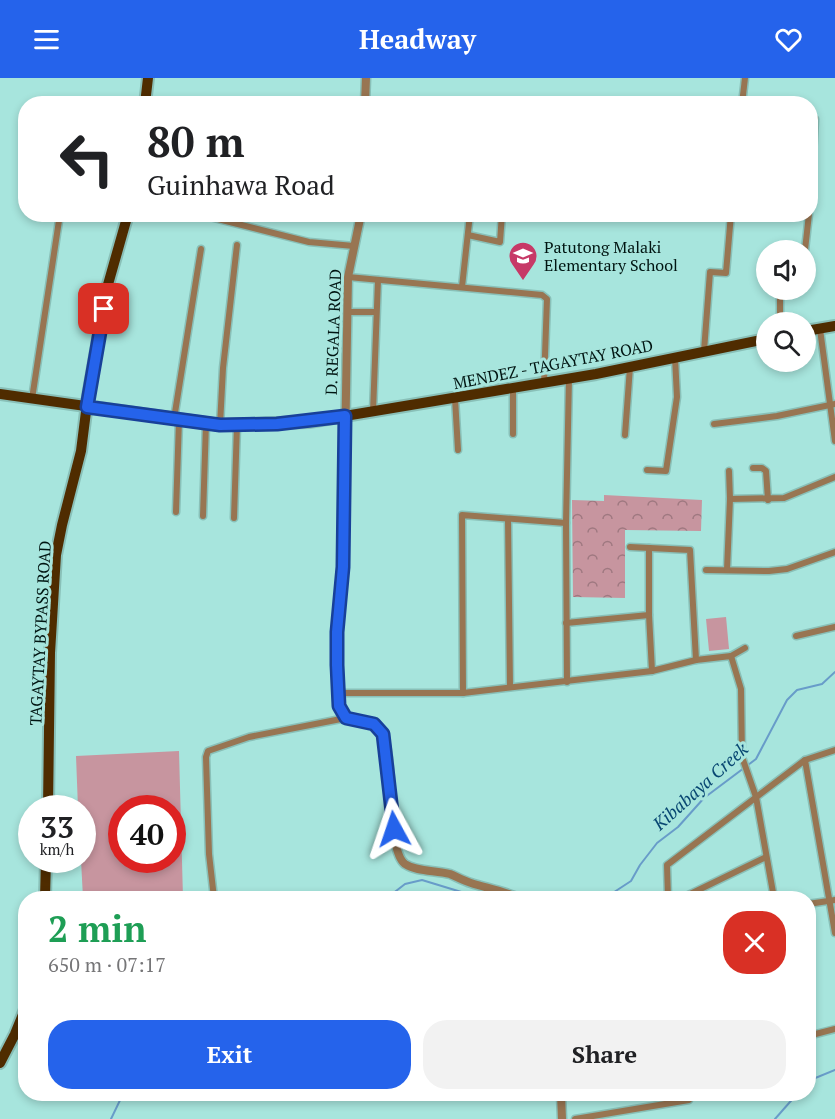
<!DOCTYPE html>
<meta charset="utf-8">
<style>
body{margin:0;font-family:"PT Serif",serif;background:#f2f2f2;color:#202124;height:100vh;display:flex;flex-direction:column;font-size:22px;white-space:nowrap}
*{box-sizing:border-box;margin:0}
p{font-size:20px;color:#757577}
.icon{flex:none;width:33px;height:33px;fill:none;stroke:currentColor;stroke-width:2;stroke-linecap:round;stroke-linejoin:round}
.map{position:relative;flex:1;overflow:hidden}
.side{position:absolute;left:18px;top:813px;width:798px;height:210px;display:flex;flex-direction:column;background:#fff;border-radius:24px;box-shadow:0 3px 9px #0003}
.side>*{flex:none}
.hud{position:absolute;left:18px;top:18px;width:800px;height:126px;border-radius:24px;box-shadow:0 3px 9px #0003;background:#fff;color:#202124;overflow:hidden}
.buttons{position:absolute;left:756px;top:162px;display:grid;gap:12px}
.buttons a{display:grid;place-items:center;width:60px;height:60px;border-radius:50%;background:#fff;box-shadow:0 3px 9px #0003;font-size:30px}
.speed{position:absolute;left:18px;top:717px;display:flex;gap:12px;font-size:30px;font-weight:700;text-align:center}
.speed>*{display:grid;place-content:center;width:78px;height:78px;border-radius:50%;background:#fff;box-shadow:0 3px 9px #0003;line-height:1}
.speed small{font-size:15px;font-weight:400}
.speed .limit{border:9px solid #d22;background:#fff;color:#111}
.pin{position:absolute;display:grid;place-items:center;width:51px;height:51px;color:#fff;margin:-26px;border-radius:12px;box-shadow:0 3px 9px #0006}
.me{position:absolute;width:66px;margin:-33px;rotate:355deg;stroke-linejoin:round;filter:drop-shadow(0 0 4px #0008)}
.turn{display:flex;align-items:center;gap:21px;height:126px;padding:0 30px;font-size:27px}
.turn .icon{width:78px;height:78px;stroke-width:2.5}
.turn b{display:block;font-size:42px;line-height:51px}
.round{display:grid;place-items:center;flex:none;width:63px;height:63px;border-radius:24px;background:#f2f2f2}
.summary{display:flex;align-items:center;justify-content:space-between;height:102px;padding:0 30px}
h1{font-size:36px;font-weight:700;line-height:45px;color:#1e9e55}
.cta{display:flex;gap:12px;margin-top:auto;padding:12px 30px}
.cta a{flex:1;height:69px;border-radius:24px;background:#2563eb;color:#fff;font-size:24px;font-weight:700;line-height:69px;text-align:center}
.cta a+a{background:#f2f2f2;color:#202124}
header{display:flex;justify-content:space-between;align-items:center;height:78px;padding:0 30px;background:#2563eb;color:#fff;font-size:27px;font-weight:700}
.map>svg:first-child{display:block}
.green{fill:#c7959f;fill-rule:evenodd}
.forest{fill:url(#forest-crowns)}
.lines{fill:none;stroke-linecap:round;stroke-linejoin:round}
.stream{stroke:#689cc9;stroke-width:2}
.minor-casing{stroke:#89c0b8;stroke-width:9}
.tertiary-casing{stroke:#89c0b8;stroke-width:11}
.primary-casing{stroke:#89c0b8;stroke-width:14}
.minor{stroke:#987552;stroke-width:6}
.tertiary{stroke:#987552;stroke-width:8}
.primary{stroke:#4f2c00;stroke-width:10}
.route-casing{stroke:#184099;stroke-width:15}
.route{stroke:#2563eb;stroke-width:10}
.labels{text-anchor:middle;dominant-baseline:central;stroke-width:6;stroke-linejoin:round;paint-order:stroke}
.poi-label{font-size:16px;fill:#001512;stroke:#a7e5dd;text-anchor:start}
.street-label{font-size:16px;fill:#001512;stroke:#a7e5dd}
.water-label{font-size:18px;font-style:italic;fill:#084772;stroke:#a7e5dd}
</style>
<header><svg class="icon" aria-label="menu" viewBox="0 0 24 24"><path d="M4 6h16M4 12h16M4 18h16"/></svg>Headway<svg class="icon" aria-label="heart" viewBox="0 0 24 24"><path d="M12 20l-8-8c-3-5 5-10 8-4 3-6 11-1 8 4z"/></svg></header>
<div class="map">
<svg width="835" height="1041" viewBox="0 0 835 1041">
<defs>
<pattern id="forest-crowns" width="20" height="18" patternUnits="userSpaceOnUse" patternTransform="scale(1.5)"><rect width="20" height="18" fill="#c7959f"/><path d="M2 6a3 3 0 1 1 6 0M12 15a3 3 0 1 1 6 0" fill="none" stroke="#9f7880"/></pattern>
</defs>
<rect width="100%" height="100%" fill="#a7e5dd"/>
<g class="green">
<path d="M726,539l3,32 -20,2 -3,-32z"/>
<path d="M179,673l4,147h-100l-2,-38 1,-52h-4l-2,-52zM122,730h50v52h-50z"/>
</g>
<path class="forest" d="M604,417l98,5 -1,31 -76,-1v68l-52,-1 -1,-97 32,1z"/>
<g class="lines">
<g class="stream">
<path d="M387,820l18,-14 17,-4 59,18"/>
<path d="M605,820l26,-17 9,-16 17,-22 21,-16 26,-29 52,-39 31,-59 10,-10 25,-6 13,-12"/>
<path d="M808,1003l27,-11"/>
<path d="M111,1041l12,-25"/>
<path d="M775,1041l22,-25"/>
</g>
<g class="minor-casing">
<g id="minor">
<path d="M742,26l3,-26"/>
<path d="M810,131l5,-90"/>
<path d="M198,136l111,28 45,4"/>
<path d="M468,157l32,7 2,-28"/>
<path d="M805,172l4,-36"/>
<path d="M348,199l194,18 5,4 -3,84"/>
<path d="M462,209l8,-73"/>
<path d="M347,234h29"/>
<path d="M780,244v-25l6,-7"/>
<path d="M820,251l15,112"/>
<path d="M704,273l6,-79 16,1 5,-59"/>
<path d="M513,310v46"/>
<path d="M455,320l3,52"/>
<path d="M32,321l28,-185"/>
<path d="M373,334l5,-132"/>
<path d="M174,341l27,-170"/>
<path d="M714,346l63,-8 58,-12"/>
<path d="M220,347l3,-57 14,-123"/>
<path d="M625,357l5,-68"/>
<path d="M753,390h9l4,3 2,29"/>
<path d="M647,392l19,1 11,-74 -2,-40"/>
<path d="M729,393l1,28 54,-1 51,-21"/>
<path d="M176,434l3,-92"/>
<path d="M203,438l3,-93"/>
<path d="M234,440l3,-93"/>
<path d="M508,441l2,168"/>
<path d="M630,469l60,3 6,110"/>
<path d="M649,470v67l3,56"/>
<path d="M706,492l63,1 18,-2 48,-17"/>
<path d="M727,492l3,-71"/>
<path d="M566,545l83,-8"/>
<path d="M796,558l39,-9"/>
<path d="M731,578l14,-8"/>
<path d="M567,604l-1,-159 3,-145"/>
<path d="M338,615h125l189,-22 44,-11 35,-4 10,33 1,68 14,40 18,101"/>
<path d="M463,615l-1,-178 104,8"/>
<path d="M805,682l30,173"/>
<path d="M214,820l-5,-44 -3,-97 2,-6 41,-14 97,-19"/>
<path d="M668,820l-1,-33 138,-105 30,-10"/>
<path d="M682,820l84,-41"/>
<path d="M808,826l27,-4"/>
<path d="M808,958l27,-7"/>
<path d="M575,1041l114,-19"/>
</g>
</g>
<g class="tertiary-casing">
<g id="tertiary">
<path d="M365,26l1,-26"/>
<path d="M361,136l-13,63 -5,290 -6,65 2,74 7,12c9,2 23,2 31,8 21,17 7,123 28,138 12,8 31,6 45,10 7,3 14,7 21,9 16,5 33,8 48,15"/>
<path d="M561,1016l1,25"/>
</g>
</g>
<g class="primary-casing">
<g id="primary">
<path d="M145,26l3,-26"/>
<path d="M806,253l29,-5"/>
<path d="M0,316l220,31 89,-3 287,-48 170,-35"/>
<path d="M48,730l2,-155 6,-98 6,-30 19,-74 7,-55 19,-108 21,-74"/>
<path d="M45,820l1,-38"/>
<path d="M0,985l15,-29 11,-27"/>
</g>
</g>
<use href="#minor" class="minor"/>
<use href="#tertiary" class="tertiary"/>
<use href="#primary" class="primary"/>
</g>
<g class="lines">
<g class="route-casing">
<path id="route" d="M104,231l-17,98 133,18 57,-1 68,-8 -2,151 -6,65v33l2,41 7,12 28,6 9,10 11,95"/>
</g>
<use href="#route" class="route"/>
</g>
<defs>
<g id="school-pin" transform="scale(1.5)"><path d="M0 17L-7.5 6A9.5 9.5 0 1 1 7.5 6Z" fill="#c73967" stroke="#a7e5dd"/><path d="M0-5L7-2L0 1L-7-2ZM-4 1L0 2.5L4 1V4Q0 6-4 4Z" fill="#fff"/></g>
</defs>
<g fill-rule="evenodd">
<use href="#school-pin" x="523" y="178"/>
</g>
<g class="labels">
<g class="poi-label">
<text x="544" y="169">Patutong Malaki<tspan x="544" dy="18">Elementary School</tspan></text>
</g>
<g class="street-label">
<text transform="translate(333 254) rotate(-88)">D. REGALA ROAD</text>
<text transform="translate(553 286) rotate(-11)">MENDEZ - TAGAYTAY ROAD</text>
<text transform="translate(40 555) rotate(-87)">TAGAYTAY BYPASS ROAD</text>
</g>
<g class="water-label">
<text transform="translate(700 708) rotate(-42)">Kibabaya Creek</text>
</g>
</g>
</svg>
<div class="buttons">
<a><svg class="icon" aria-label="sound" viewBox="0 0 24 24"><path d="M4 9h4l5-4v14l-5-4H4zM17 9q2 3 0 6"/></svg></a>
<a><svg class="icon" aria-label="search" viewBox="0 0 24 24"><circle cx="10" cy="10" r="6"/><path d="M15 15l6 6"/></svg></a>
</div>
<div class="speed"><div>33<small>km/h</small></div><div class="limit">40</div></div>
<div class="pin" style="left:104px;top:231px;background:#d93025"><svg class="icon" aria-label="arrive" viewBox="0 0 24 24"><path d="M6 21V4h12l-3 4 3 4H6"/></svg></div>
<svg class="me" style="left:394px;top:751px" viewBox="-20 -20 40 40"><path d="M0-17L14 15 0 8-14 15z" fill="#2563eb" stroke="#fff" stroke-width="4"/></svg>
<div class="hud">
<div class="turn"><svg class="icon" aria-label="left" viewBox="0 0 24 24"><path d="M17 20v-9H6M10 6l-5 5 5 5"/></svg><div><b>80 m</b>Guinhawa Road</div></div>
</div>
<section class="side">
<div class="summary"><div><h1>2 min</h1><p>650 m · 07:17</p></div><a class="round" style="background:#d93025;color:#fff"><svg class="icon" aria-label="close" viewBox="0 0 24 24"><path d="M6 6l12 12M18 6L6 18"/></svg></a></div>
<div class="cta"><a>Exit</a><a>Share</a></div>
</section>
</div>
